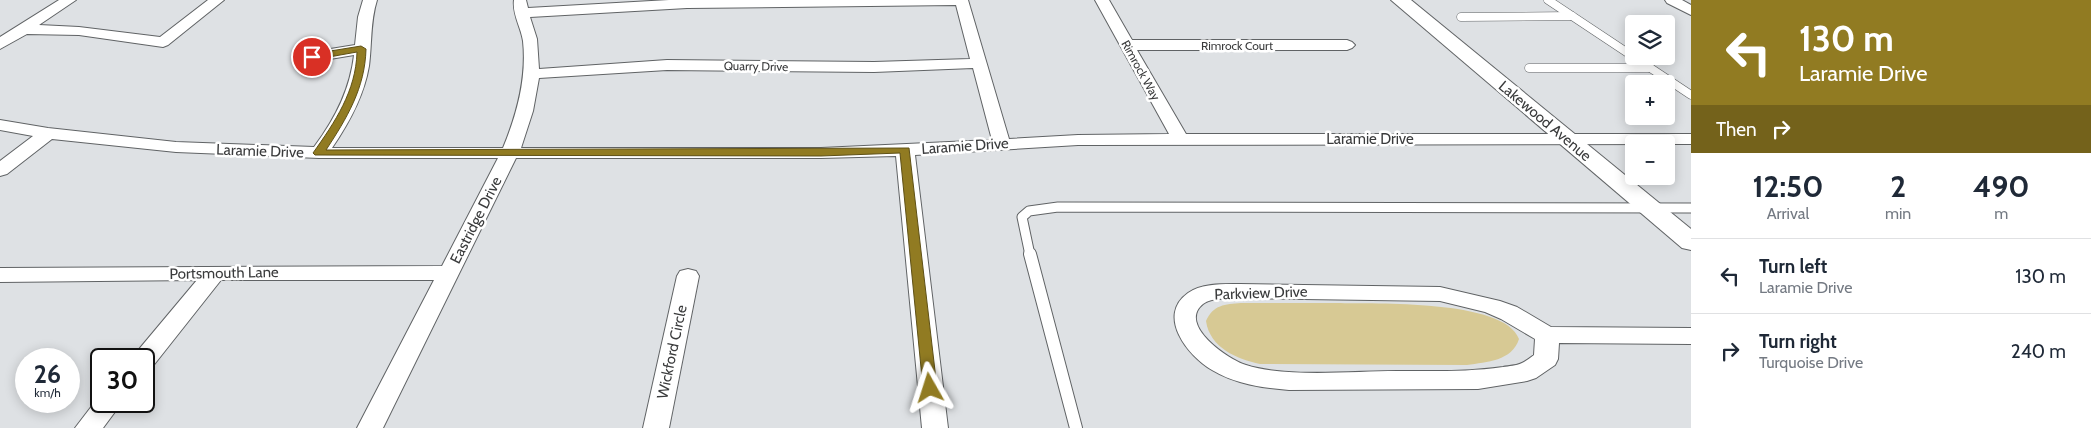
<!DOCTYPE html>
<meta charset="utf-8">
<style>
body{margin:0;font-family:Cabin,sans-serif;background:#f2f2f3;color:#1f2937;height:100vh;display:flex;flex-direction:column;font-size:19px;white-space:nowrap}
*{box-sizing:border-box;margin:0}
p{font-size:16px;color:#747a83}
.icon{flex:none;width:28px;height:28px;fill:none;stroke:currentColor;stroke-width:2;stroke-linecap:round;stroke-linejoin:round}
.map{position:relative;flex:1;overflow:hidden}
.sheet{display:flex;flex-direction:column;background:#fff;width:400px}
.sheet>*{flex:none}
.guide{background:#917b22;color:#fff;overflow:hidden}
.buttons{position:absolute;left:1625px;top:15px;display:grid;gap:10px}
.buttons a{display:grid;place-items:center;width:50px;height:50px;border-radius:5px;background:#fff;box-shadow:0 2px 12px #0003;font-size:25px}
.speed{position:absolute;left:15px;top:348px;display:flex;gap:10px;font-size:25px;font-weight:700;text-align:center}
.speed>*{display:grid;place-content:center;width:65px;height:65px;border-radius:50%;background:#fff;box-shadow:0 2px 12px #0003;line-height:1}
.speed small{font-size:12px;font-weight:400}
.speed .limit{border:2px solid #111;border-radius:8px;background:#fff;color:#111}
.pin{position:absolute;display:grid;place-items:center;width:42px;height:42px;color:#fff;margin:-21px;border:2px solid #fff;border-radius:50%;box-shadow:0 1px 5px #0007}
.me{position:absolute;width:55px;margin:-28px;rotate:354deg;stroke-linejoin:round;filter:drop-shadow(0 0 4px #0008)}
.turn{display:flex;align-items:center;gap:18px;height:105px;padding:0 25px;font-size:22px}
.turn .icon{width:65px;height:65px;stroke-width:2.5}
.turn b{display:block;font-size:35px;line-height:42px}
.then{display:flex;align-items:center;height:48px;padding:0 25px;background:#0003;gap:10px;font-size:19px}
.eta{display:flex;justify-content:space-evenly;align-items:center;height:85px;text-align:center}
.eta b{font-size:30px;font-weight:800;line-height:35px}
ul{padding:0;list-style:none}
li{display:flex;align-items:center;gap:15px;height:75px;padding:0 25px;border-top:1px solid #e0e1e3}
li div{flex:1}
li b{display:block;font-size:19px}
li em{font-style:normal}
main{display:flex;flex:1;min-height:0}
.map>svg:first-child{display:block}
.green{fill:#d7c994}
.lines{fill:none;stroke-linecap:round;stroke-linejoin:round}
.service-far2-casing{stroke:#606365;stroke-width:9}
.service-far1-casing{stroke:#606365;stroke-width:11}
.service-casing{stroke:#606365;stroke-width:14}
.minor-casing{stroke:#606365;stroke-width:2}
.tertiary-casing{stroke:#606365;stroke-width:2}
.service-far2{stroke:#fff;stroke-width:8}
.service-far1{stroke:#fff;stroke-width:9}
.service{stroke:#fff;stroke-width:12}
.minor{fill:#fff;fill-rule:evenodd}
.tertiary{fill:#fff;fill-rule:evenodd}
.route{fill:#917b22;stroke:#5e5016}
.labels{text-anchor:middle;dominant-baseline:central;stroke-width:5;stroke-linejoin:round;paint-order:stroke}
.far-street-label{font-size:12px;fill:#3a3b3c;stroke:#fff}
.street-label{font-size:15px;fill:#3a3b3c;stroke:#fff}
</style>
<main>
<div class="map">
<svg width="1691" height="428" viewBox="0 0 1691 428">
<rect width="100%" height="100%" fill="#dee1e4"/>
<path class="green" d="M1241,303c32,0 64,0 96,0 36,1 168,-4 182,36 -7,22 -32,23 -52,26l-207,-1c-23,-5 -50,-16 -54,-43 7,-16 19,-17 35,-18z"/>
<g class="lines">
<g class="service-far2-casing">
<g id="service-far2">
<path d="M1548,0l143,95"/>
<path d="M1461,17l111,-1"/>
<path d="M1529,68h121"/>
</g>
</g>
<g class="service-far1-casing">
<path id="service-far1" d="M1030,255l-8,-38 7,-6 29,-4 633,1"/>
</g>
<g class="service-casing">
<path id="service" d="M1030,254l46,174"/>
</g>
<g class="minor-casing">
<g id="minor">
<path d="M59,0h17l-37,25 40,2 81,10 48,-37h16l-56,45 -5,2 -84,-12 -52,-1 -27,15v-12z"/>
<path d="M363,0h14c-7,22 -5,44 -8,66 -5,30 -20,57 -37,82h171c14,-34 24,-70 20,-107 -2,-14 -11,-27 -9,-41h12l2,8 141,-8h299l41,139 69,-4 91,-1 -74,-134h14l23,40h215l5,2 3,3 -3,3 -5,2h-210l49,84h505v10l-613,1 -163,10 33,273h-26l-26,-272 -75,2h-305l-133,270h-26l77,-148h-213l-68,86 -9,3v-10h-11l2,-5 62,-74 -197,2v-14l442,-2 56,-108h-179l-143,-6 -124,-13 -45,35 -7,2v-15l33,-25 -33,-6v-10l48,8 128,14 138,5c21,-28 36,-57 40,-92l-42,7 -5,-2 -3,-3 3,-3 5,-2 43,-7 3,-28zM956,5l14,54 -96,3 -207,-2 -128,9 -2,-30 -7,-22 157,-9zM973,68l19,72 -171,8h-300l12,-37 6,-33 128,-8 207,2z"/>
<path d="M1665,0h17l9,5v10l-24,-12z"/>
<path d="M688,269l8,2 3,5 -30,152h-26l34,-152 3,-5z"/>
<path d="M1240,284l200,3 60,14 17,6 34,20 140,1v16l-132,-1 -1,16 -3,6 -19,13 -9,3 -49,8 -189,1c-26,-2 -54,-6 -77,-20 -24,-14 -56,-54 -24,-77 14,-10 36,-9 52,-9zM1240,298l200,3 45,11 16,7 34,20 -1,16c-4,3 -8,6 -12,8 -6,3 -13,3 -19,4 -35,5 -70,4 -106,4 -43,0 -111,7 -151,-6 -17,-5 -69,-40 -43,-61 9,-7 26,-5 37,-6z"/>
<path d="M101,394v7h22l-20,27h-28z"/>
</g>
</g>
<g class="tertiary-casing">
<path id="tertiary" d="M1391,0h20l280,229v21l-9,-2z"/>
</g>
<use href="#service-far2" class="service-far2"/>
<use href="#service-far1" class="service-far1"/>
<use href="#service" class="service"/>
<use href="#minor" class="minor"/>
<use href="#tertiary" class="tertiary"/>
</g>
<path class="route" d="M361,46l5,3c-1,39 -19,69 -40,101l583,-2 28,240 -2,4 -5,2 -5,-2 -2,-4 -23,-235 -79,3 -506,-1 -2,-2c22,-31 43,-62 44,-101l-45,8 -5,-3 5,-3z"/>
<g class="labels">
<g class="far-street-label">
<text x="1237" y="45">Rimrock Court</text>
<text transform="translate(756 66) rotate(1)">Quarry Drive</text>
<text transform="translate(1141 70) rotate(61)">Rimrock Way</text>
</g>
<g class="street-label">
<text transform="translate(1545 121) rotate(40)">Lakewood Avenue</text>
<text x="1370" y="139">Laramie Drive</text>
<text transform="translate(965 146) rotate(-4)">Laramie Drive</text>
<text transform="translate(260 151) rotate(2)">Laramie Drive</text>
<text transform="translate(476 220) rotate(-63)">Eastridge Drive</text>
<text transform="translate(224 273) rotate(-1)">Portsmouth Lane</text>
<text transform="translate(1261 293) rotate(-2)">Parkview Drive</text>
<text transform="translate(672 352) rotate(-78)">Wickford Circle</text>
</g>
</g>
</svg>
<div class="buttons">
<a><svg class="icon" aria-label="layers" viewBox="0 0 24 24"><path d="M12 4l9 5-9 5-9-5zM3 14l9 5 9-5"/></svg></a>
<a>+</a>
<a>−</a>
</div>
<div class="speed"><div>26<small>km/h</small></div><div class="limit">30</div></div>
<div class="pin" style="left:312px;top:57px;background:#d93025"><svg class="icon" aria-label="arrive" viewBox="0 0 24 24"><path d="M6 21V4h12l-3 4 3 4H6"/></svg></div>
<svg class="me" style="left:930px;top:388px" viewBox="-20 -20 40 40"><path d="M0-17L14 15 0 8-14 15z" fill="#917b22" stroke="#fff" stroke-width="4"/></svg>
</div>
<section class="sheet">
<div class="guide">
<div class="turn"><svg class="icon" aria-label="left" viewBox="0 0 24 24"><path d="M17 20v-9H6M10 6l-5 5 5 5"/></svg><div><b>130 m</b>Laramie Drive</div></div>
<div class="then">Then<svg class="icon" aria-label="right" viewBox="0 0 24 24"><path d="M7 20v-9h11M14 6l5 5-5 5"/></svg></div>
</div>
<div class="eta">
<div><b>12:50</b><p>Arrival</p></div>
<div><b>2</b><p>min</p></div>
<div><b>490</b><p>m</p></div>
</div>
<ul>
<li><svg class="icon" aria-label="left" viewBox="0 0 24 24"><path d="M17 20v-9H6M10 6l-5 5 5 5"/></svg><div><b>Turn left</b><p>Laramie Drive</p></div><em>130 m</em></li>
<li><svg class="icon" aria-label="right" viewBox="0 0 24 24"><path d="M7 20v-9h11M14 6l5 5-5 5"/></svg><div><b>Turn right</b><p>Turquoise Drive</p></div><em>240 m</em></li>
</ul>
</section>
</main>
